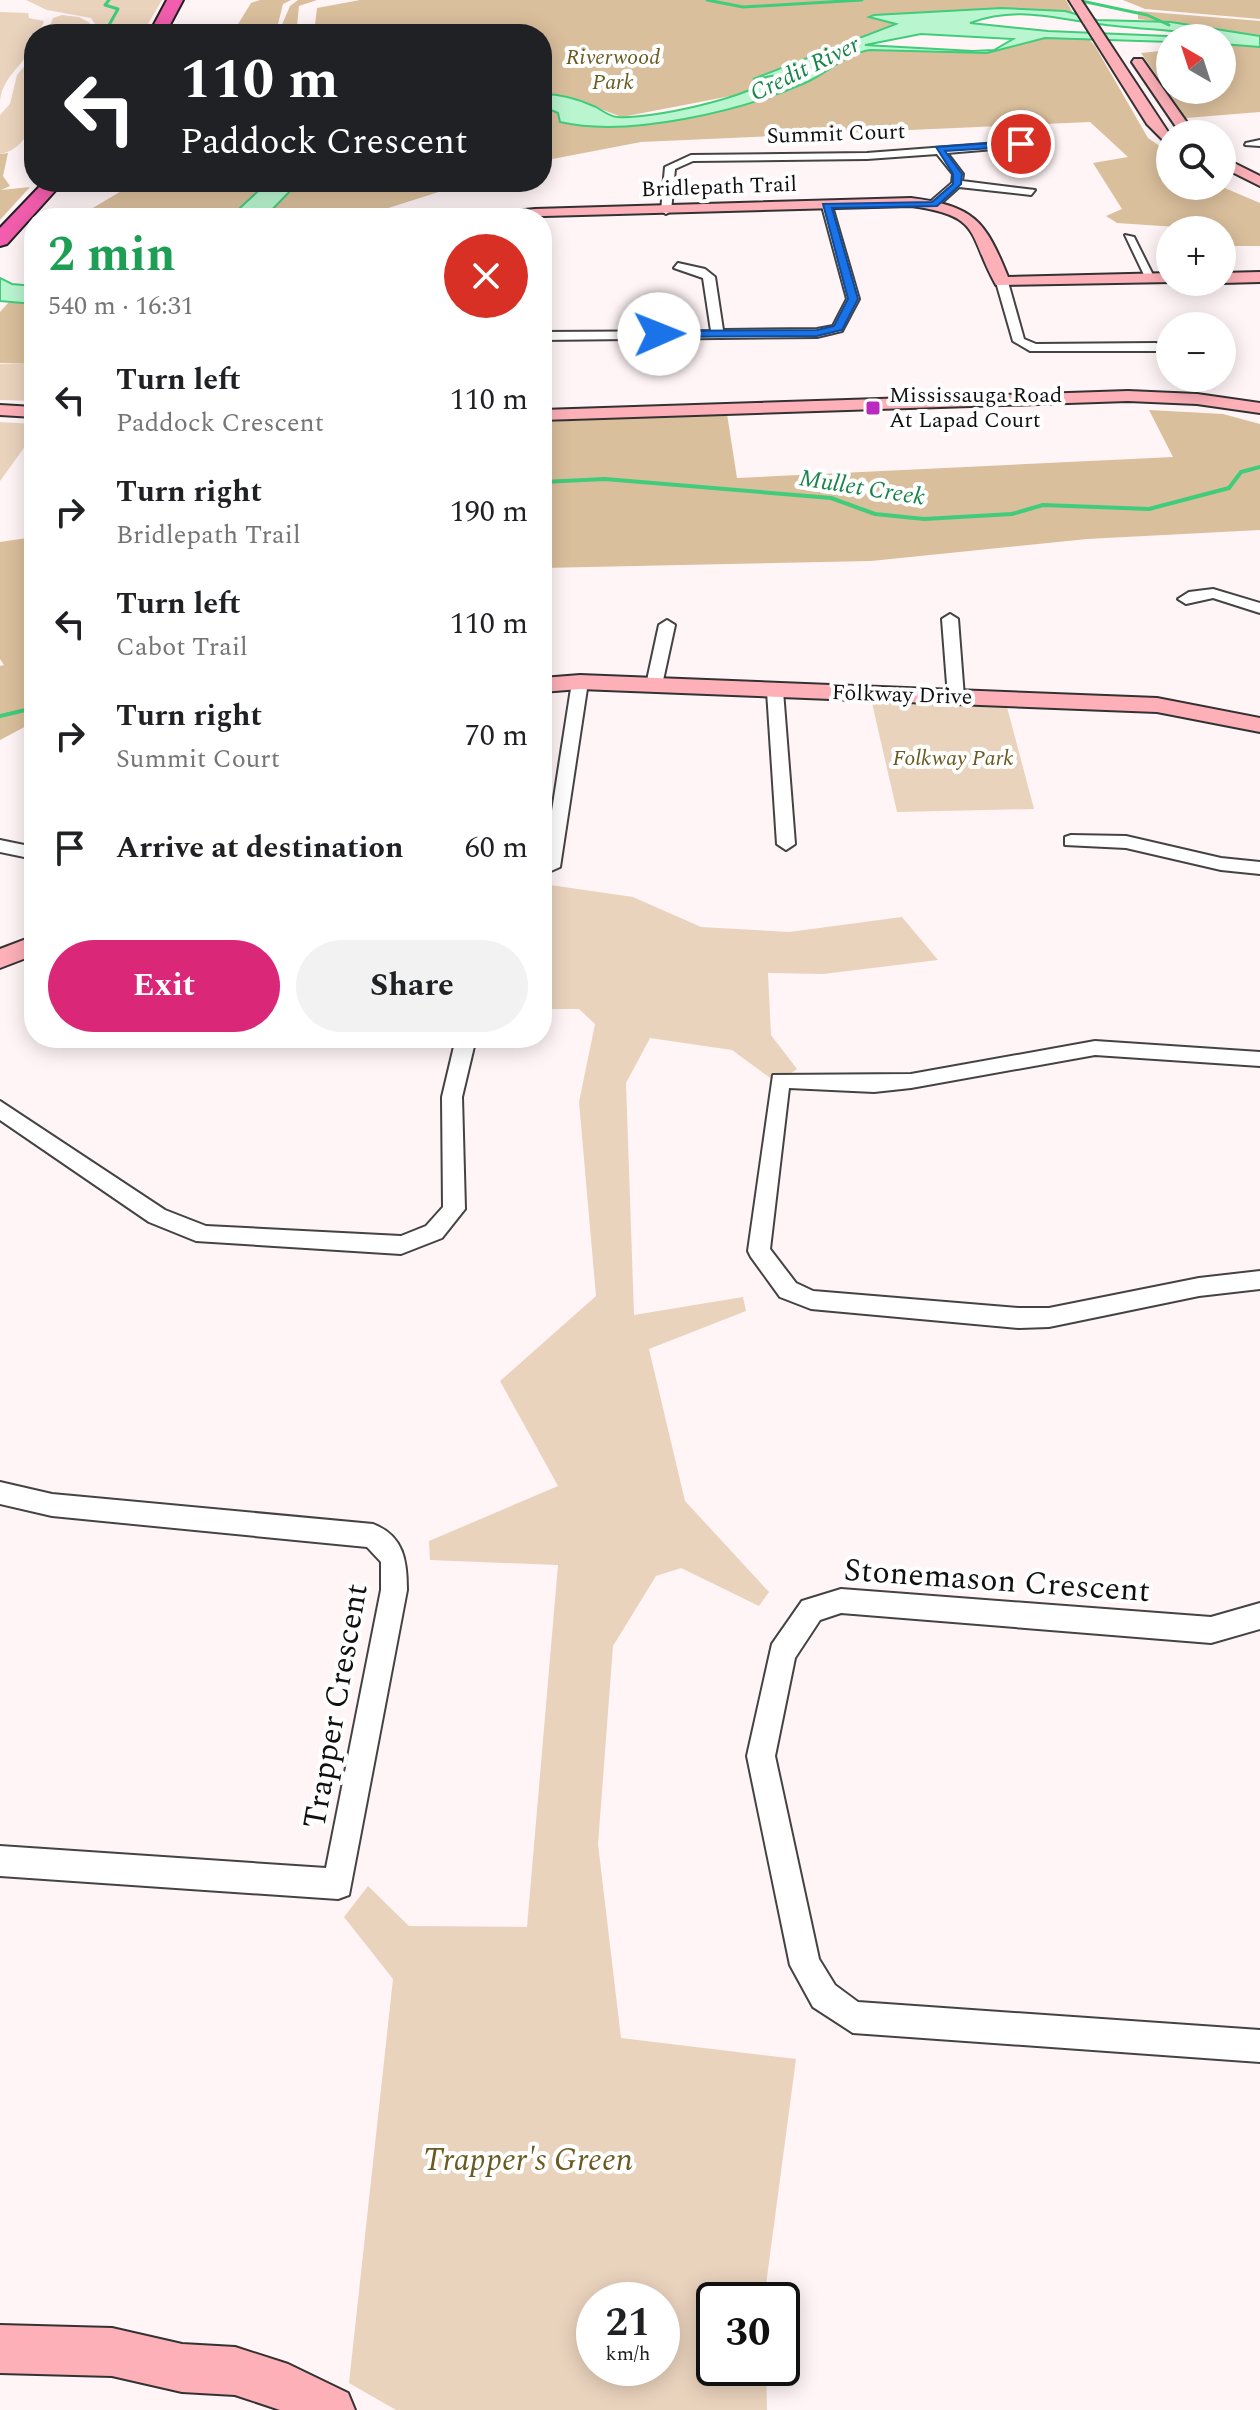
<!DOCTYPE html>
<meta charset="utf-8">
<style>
body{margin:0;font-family:Spectral,serif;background:#f2f2f2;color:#202124;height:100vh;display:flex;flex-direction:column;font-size:30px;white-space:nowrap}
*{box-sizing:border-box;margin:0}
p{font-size:26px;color:#757577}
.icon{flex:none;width:44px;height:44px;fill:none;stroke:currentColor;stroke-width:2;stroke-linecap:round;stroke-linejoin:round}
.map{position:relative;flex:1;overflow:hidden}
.details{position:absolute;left:24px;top:208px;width:528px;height:840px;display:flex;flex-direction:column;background:#fff;border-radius:32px;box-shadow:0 4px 20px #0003}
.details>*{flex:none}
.top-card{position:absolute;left:24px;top:24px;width:528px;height:168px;border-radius:32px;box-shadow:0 4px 20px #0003;background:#202124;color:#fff;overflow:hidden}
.needle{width:52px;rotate:321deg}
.buttons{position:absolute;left:1156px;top:24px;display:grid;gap:16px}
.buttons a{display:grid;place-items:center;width:80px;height:80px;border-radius:50%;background:#fff;box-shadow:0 4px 20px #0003;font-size:40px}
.speed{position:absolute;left:576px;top:2282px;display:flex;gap:16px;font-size:40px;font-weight:700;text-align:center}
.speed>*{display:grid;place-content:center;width:104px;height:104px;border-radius:50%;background:#fff;box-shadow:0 4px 20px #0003;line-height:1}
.speed small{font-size:20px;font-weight:400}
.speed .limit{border:4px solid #111;border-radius:12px;background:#fff;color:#111}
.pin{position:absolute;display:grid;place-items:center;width:68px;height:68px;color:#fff;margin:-34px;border:4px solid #fff;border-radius:50%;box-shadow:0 2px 8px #0007}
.me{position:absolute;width:88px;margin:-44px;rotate:89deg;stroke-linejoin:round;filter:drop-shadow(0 0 6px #0008)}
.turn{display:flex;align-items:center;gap:28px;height:168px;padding:0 24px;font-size:36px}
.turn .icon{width:104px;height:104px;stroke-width:2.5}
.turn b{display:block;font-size:56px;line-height:68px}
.round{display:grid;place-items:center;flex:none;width:84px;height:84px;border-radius:42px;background:#f2f2f2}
.head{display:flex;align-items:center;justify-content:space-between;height:136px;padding:0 24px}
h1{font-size:48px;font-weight:700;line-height:60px;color:#1e9e55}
.cta{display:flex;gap:16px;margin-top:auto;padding:16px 24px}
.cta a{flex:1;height:92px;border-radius:48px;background:#db2777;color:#fff;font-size:32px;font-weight:700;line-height:92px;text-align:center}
.cta a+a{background:#f2f2f2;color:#202124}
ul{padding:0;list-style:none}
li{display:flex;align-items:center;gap:24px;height:112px;padding:0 24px}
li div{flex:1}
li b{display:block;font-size:30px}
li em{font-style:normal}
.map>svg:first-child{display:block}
.green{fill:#ead3bd;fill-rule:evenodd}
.forest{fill:#dabf9c}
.water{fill:#b9f6d0;stroke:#40cc7a;stroke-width:2;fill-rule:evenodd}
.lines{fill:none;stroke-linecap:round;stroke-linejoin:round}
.stream-far1{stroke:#40cc7a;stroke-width:3}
.stream{stroke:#40cc7a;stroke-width:4}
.street-casing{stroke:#434343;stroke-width:4}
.secondary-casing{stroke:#323232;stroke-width:4}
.highway-casing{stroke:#212121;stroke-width:4}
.street{fill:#fff;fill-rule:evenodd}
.secondary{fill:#feb0b8;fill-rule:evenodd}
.highway{fill:#f25ead;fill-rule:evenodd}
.route{fill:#1a73e8;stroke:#114b97;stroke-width:2}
.poi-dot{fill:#ba29c0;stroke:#fff;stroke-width:3}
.labels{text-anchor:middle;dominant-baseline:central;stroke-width:8;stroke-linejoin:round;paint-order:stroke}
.far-park-label{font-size:22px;font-style:italic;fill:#685a20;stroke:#fff}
.far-street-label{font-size:22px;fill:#101010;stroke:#fff}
.far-poi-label{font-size:22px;fill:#101010;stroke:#fff;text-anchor:start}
.far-water-label{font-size:24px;font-style:italic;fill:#178549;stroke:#fff}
.near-street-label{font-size:32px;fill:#101010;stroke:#fff}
.near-park-label{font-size:32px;font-style:italic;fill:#685a20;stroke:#fff}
</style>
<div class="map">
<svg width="1260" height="2410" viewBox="0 0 1260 2410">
<rect width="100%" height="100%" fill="#fff4f6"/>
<g class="green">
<path d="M26,0h136l-20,34h-49l2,-10 -4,-6 -44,-8z"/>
<path d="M0,12l28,1 1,5 15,3 -5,13h-5c0,27 -31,37 -34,67z"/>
<path d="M62,15l17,2 11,6 -3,11h-40l6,-16z"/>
<path d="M34,55c0,32 9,91 -34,99v-39l10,-11 7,-29z"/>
<path d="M0,364h34v37l-34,-1z"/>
<path d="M0,422l34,2v10l-34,47z"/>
<path d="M872,703l135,4 27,102 -137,3z"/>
<path d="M550,885l83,12 68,30 88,5 113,-15 36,43 -115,14 -55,-1 3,62 26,34 -20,14 -45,-33 -82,-12 -24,45 8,232 109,-18 3,14 -97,38 36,152 84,91 -10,14 -78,-38 -25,8 -43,70 -15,198 23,194 175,21 -32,241h-50v68h52l1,42h-371l-47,-27 44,-404 -49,-62 24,-31 41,40 118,1 31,-362 -128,-5 -1,-19 129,-55 -58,-105 96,-85 -17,-194 16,-78 -16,-15h-37v-93zM594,2300h68v68h-68z"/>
</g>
<g class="forest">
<path d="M260,0h31l-8,4 -5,20 -9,10h-37l19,-31z"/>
<path d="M298,0h19l-18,6 -2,20 18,-1 2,-17 43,-8h706l7,13 -71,-5 -128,7 23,7 -1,2 -140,54 16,-3 -26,18 -124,24 -57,-21 -23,-2v-60h-264l12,-28z"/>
<path d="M1123,0h137v19l-115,-10z"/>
<path d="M1138,11l122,10v15l-122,-17z"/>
<path d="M1045,38h43l7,8 53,92 22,15v33h50l40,17v43h-38v-16l-105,-7 -11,-7 16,-7 -29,-46 35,-6 -38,-35 -449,20 -99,19v-55l16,7 2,9c69,16 181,-11 245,-39 18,-8 34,-26 53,-31 34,-10 74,1 110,1 27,0 50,-10 77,-15z"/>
<path d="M1222,45l38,2v65l-74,6 -45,-65 29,-3v40h52z"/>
<path d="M8,153l-5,23 7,10 -9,4 29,-3 -30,33v-66z"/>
<path d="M128,182h140l-39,36h-153l47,-28z"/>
<path d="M299,182h171l-113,36h-93z"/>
<path d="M9,302l25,2v60l-34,-1v-51z"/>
<path d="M1149,410l74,4 37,10v106l-173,9 -216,22 -329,7v-146l185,-8 10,64 436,-21z"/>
<path d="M34,537v185l-34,18v-74l4,-1 -4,-6v-117z"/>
</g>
<g class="water">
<path d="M1002,8l63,3 32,9 74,2 89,14v11l-38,-3v-6c-42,-9 -82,-8 -124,-14 -46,-6 -82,-18 -128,-1l78,8 167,7h-45v4l-125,-4 -58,15 -117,-3c-25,4 -42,23 -65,33 -64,28 -176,55 -245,39l-2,-9 -16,-7v-12c18,0 37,5 54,13 7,4 14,10 22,10 28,3 138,-20 154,-41l-19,3 143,-55 -27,-7 5,-2zM921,34l92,5 -19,11 -21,1 -108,-6z"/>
<path d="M268,182h31l-35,36h-35z"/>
<path d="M0,278l12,6 22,2v18l-34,-3z"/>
</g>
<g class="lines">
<g class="stream-far1">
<path d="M707,0l36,7 119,-7"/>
<path d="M1077,0l70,15 22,10"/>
<path d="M104,34l14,-25 -13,-4 4,-5"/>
<path d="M32,166l2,-17"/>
</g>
<g class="stream">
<path d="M542,482l63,-3 226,19 44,16 49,5 88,-5 31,-9 106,4 80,-21 12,-16 19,-5"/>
<path d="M0,716l34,-8"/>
</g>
<g class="street-casing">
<g id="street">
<path d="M1049,139l4,5 -106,9 16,21 -1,7 73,9 -4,5 -72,-8 -21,19h-8v-4l22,-19 1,-9 -16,-20 -70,5 -174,2 -18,8 -4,42 -5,3 -5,-3 4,-44 26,-12 176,-2z"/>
<path d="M1260,140v6l-15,-1 1,-2z"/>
<path d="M827,203l5,3 27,93 -17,32 -25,6 -275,3v-8l169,-1 -8,-53 -29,-10 4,-5 27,6 10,8 8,53 94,-1 16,-3 14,-27 -25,-93z"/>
<path d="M1125,235l9,2 22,44 -10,-2z"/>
<path d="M1002,279l6,3 16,57 12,5 120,-1 6,4 -6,4h-126l-17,-10 -17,-59z"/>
<path d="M1213,589l47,14v10l-47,-15 -27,6 -8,-5 11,-7z"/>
<path d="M950,614l8,5 6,78 -8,5 -8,-5 -6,-78z"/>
<path d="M667,620l8,5 -13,60 -8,5 -8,-5 13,-60z"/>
<path d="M580,677l8,5 -28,185 -18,8 30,-193z"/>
<path d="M775,686l8,5 12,153 -9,6 -9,-6 -10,-153z"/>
<path d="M1071,835l55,1 95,22 39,4v12l-39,-4 -95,-22 -61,-3v-8z"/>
<path d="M0,840l34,7v12l-34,-7z"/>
<path d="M456,1038h20l-14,59 3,112 -23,29 -41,16 -205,-13 -47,-19 -149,-102v-19l165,109 41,16 195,10 25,-10 17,-19 -1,-110z"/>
<path d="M1095,1041l165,11v14l-165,-11 -184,33 -37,4 -85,-4 -19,161 26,34 17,8 206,17h30l150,-30 61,-7v18l-61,7 -150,31 -30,1 -208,-19 -31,-12 -29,-40 -3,-6 25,-176 138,-1z"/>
<path d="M0,1482l52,12 321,30c31,12 34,37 34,66l-58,305 -11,4 -338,-23v-30l326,22 55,-278v-28l-14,-15 -315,-31 -52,-12z"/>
<path d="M841,1589l370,28 49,-14v26l-49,14 -370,-30 -21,7 -25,38 -20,98 44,203 16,26 23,17 402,28v32l-407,-29 -40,-26 -23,-42 -43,-209 25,-112 30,-43z"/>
</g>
</g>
<g class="secondary-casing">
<g id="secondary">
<path d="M1069,0h12l89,135v12l-23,-23z"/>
<path d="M1134,59h8l53,75h-14l-49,-72z"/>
<path d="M1222,157l38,19v10l-38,-19z"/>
<path d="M911,198c63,8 74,22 97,79l162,-4 3,9 -177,3c-29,-52 -13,-69 -85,-79l-438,12 7,-4 55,-5z"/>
<path d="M1260,272v10l-38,1 -3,-1 3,-9z"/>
<path d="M1128,391l69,3 63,9v10l-63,-9 -69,-3 -586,19v-10z"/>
<path d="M0,405l34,2v10l-34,-2z"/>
<path d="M580,675l577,23 103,20v14l-103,-20 -577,-23 -38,3v-14z"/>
<path d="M34,936v19l-34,13v-19z"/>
<path d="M0,2325l112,3 70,16 53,3 53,17 60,29 7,17h-75l-45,-15 -53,-3 -70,-16 -112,-3z"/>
</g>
</g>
<g class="highway-casing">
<g id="highway">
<path d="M167,0h16l-18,34h-16z"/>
<path d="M44,182h19l-56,62 -7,2v-18z"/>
</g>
</g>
<use href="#street" class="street"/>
<use href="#secondary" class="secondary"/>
<use href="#highway" class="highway"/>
</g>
<path class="route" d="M1021,141l3,5 -79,5 17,23 -1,10 -24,22 -105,2 26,91 -16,31 -25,6 -158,1 -5,-3 5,-3 158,-1 17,-4 14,-27 -25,-95 109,-2 21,-18v-10l-17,-27z"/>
<rect class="poi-dot" x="865" y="400" width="16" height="16" rx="4"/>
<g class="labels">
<g class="far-park-label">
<text x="613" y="57">Riverwood<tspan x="613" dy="25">Park</tspan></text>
<text x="953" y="758">Folkway Park</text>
</g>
<g class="far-street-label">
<text transform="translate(836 134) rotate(-2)">Summit Court</text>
<text transform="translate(719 187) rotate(-2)">Bridlepath Trail</text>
<text transform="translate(902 695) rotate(2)">Folkway Drive</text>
</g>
<g class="far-poi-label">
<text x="889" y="395">Mississauga Road<tspan x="889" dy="25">At Lapad Court</tspan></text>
</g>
<g class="far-water-label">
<text transform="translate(805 69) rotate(-26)">Credit River</text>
<text transform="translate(862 488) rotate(9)">Mullet Creek</text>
</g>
<g class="near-street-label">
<text transform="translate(997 1581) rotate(4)">Stonemason Crescent</text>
<text transform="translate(336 1706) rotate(-80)">Trapper Crescent</text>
</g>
<g class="near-park-label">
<text x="528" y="2160">Trapper's Green</text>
</g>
</g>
</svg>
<div class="buttons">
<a><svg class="needle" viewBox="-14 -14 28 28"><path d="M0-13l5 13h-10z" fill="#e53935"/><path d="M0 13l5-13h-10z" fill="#757577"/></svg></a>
<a><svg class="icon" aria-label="search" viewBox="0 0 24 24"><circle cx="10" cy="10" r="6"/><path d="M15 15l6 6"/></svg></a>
<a>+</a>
<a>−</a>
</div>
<div class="speed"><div>21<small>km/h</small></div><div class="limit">30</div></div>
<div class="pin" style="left:1021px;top:144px;background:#d93025"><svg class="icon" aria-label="arrive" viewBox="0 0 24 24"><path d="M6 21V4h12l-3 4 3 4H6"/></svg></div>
<svg class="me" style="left:659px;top:334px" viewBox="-20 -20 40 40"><circle r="19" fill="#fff"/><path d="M0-13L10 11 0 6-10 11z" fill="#1a73e8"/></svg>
<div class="top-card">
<div class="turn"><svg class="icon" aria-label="left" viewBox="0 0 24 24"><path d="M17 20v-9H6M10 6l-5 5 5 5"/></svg><div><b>110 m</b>Paddock Crescent</div></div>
</div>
<section class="details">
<div class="head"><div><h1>2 min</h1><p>540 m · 16:31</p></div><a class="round" style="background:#d93025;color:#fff"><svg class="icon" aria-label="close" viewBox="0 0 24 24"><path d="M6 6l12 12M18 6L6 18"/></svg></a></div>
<ul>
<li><svg class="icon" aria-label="left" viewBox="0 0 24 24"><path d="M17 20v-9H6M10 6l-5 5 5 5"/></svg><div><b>Turn left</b><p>Paddock Crescent</p></div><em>110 m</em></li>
<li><svg class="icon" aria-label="right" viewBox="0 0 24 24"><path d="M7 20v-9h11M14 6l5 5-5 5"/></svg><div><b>Turn right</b><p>Bridlepath Trail</p></div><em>190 m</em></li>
<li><svg class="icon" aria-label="left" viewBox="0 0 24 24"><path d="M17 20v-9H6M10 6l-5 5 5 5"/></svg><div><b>Turn left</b><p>Cabot Trail</p></div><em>110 m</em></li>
<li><svg class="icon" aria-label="right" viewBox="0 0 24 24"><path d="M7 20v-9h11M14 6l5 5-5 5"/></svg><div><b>Turn right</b><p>Summit Court</p></div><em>70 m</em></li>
<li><svg class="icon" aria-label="arrive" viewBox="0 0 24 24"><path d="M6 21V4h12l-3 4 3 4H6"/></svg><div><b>Arrive at destination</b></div><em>60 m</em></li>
</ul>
<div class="cta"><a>Exit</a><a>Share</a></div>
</section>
</div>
